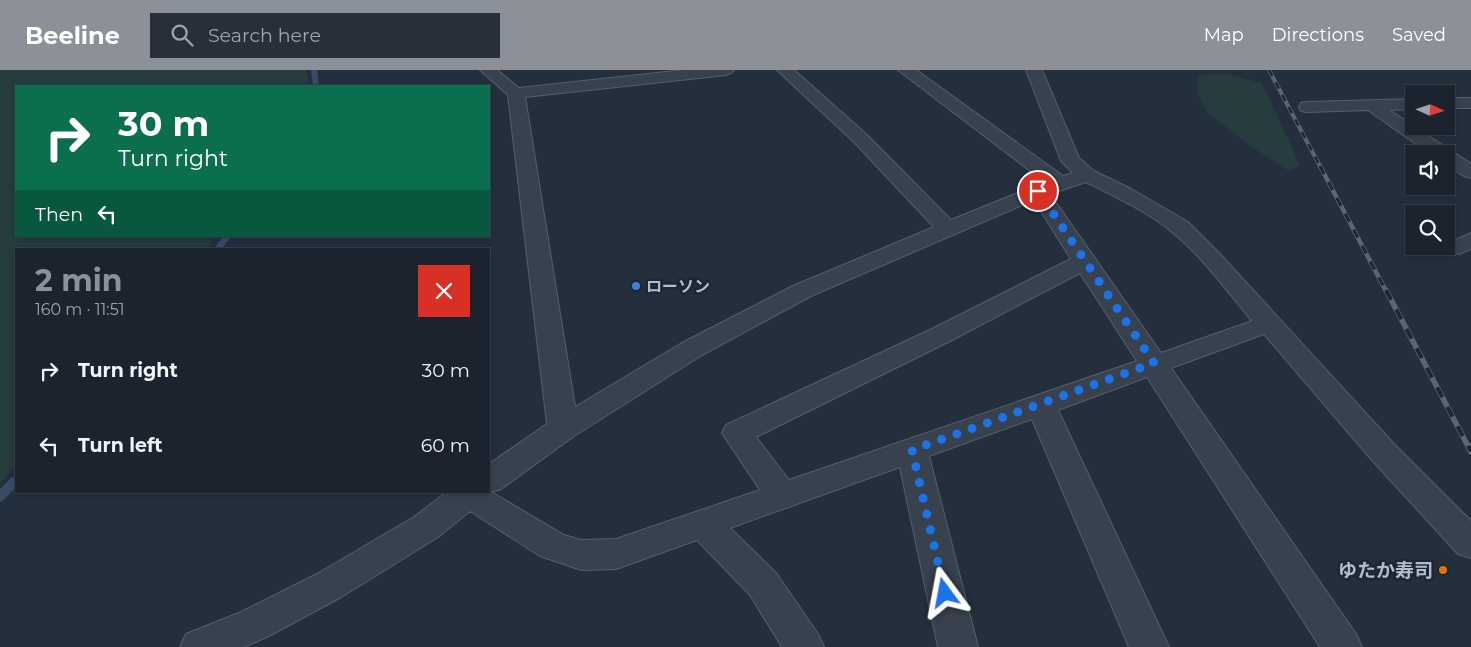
<!DOCTYPE html>
<meta charset="utf-8">
<style>
body{margin:0;font-family:Montserrat,"Noto Sans JP",sans-serif;background:#282f3a;color:#f1f3f6;height:100vh;display:flex;flex-direction:column;font-size:19px;white-space:nowrap}
*{box-sizing:border-box;margin:0}
p{font-size:16px;color:#a0a4aa}
.icon{flex:none;width:28px;height:28px;fill:none;stroke:currentColor;stroke-width:2;stroke-linecap:round;stroke-linejoin:round}
.map{position:relative;flex:1;overflow:hidden}
.drawer{position:absolute;left:15px;top:178px;width:475px;height:245px;display:flex;flex-direction:column;background:#1b232e;border-radius:0px;box-shadow:0 2px 8px #0003,0 0 0 1px #39404a}
.drawer>*{flex:none}
.hud{position:absolute;left:15px;top:15px;width:475px;height:152px;border-radius:0px;box-shadow:0 2px 8px #0003,0 0 0 1px #39404a;background:#0b6e4f;color:#fff;overflow:hidden}
.needle{width:32px;rotate:93deg}
.tools{position:absolute;left:1405px;top:15px;display:grid;gap:10px}
.tools a{display:grid;place-items:center;width:50px;height:50px;border-radius:0px;background:#1b232e;box-shadow:0 2px 8px #0003,0 0 0 1px #39404a;font-size:25px}
.pin{position:absolute;display:grid;place-items:center;width:42px;height:42px;color:#fff;margin:-21px;border:2px solid #fff;border-radius:50%;box-shadow:0 1px 5px #0007}
.me{position:absolute;width:55px;margin:-28px;rotate:347deg;stroke-linejoin:round;filter:drop-shadow(0 0 4px #0008)}
.turn{display:flex;align-items:center;gap:18px;height:105px;padding:0 20px;font-size:22px}
.turn .icon{width:65px;height:65px;stroke-width:2.5}
.turn b{display:block;font-size:35px;line-height:42px}
.then{display:flex;align-items:center;height:48px;padding:0 20px;background:#0003;gap:10px;font-size:19px}
.round{display:grid;place-items:center;flex:none;width:52px;height:52px;border-radius:0px;background:#282f3a}
.overview{display:flex;align-items:center;justify-content:space-between;height:85px;padding:0 20px}
h1{font-size:30px;font-weight:700;line-height:38px;color:#8c9099}
ul{padding:0;list-style:none}
li{display:flex;align-items:center;gap:15px;height:75px;padding:0 20px}
li div{flex:1}
li b{display:block;font-size:19px}
li em{font-style:normal}
header{display:flex;align-items:center;gap:30px;box-sizing:border-box;height:70px;padding:0 25px;background:#8c9099;color:#fff}
header strong{font-size:24px}
nav{display:flex;gap:28px;margin-inline-start:auto;font-size:18px}
.search{width:350px;height:45px;background:#282f3a;display:flex;align-items:center;gap:12px;box-sizing:border-box;padding:0 18px;border-radius:0px;color:#a0a4aa;font-size:19px}
.map>svg:first-child{display:block}
.green{fill:#263c3f}
.lines{fill:none;stroke-linecap:round;stroke-linejoin:round}
.stream{fill:#394c67;fill-rule:evenodd}
.minor-casing{stroke:#565f6c;stroke-width:2}
.minor{fill:#38414e;fill-rule:evenodd}
.rail-far3-casing{stroke:#5a6575;stroke-width:4}
.rail-far2-casing{stroke:#5a6575;stroke-width:4.5}
.rail-far1-casing{stroke:#5a6575;stroke-width:5.5}
.rail-casing{stroke:#5a6575;stroke-width:7}
.rail-far3{stroke:#1d2633;stroke-width:2.5;stroke-dasharray:7;stroke-linecap:butt}
.rail-far2{stroke:#1d2633;stroke-width:3;stroke-dasharray:9;stroke-linecap:butt}
.rail-far1{stroke:#1d2633;stroke-width:4;stroke-dasharray:11;stroke-linecap:butt}
.rail{stroke:#1d2633;stroke-width:5;stroke-dasharray:14;stroke-linecap:butt}
.route{stroke:#1a73e8;stroke-width:9;stroke-dasharray:0 16.2}
.shop-dot{fill:#3f7fe0;stroke:#1d2633;stroke-width:2}
.food-dot{fill:#e8710a;stroke:#1d2633;stroke-width:2}
.labels{text-anchor:middle;dominant-baseline:central;stroke-width:5;stroke-linejoin:round;paint-order:stroke}
.poi-label{font-size:16px;font-weight:bold;fill:#b4bcc9;stroke:#1d2633;text-anchor:start}
.near-poi-label{font-size:19px;font-weight:bold;fill:#b4bcc9;stroke:#1d2633;text-anchor:end}
</style>
<header>
<strong>Beeline</strong>
<div class="search"><svg class="icon" aria-label="search" viewBox="0 0 24 24"><circle cx="10" cy="10" r="6"/><path d="M15 15l6 6"/></svg>Search here</div>
<nav><a>Map</a><a>Directions</a><a>Saved</a></nav>
</header>
<div class="map">
<svg width="1471" height="577" viewBox="0 0 1471 577">
<rect width="100%" height="100%" fill="#242f3e"/>
<g class="green">
<path d="M0,0h306l3,16h-293v150h200l-9,13h-191v217l-16,17z"/>
<path d="M1226,4l36,9 38,82 -11,6 -40,-26 -42,-33 -10,-19 1,-18z"/>
</g>
<g class="lines">
<g class="stream">
<path d="M311,0h6l2,16h-6z"/>
<path d="M223,166h8l-9,13h-8z"/>
<path d="M16,406v11l-12,13 -4,2v-13l12,-12z"/>
</g>
<g class="minor-casing">
<g id="minor">
<path d="M480,0h17l22,18 165,-18h50l-3,3 -5,2 -201,22 50,310 107,-64 111,-57 141,-59 -79,-84 -78,-73h17l73,65 84,85 94,-38 -147,-112h18l147,106 10,-3 -12,-12 -35,-91h16l37,88 15,13 37,18 57,33 32,32 173,189 78,78v37l-13,-4 -87,-95 -107,-125 -93,34 185,266 6,13h-42l-173,-270 -89,33 111,237h-40l-97,-228 -103,37 49,191h-40l-38,-180 -170,61 46,45 42,61 6,13h-42l-32,-52 -53,-55 -81,29 -35,1 -41,-14 -70,-45 -32,26 -95,59 -76,41 -23,10h-64l6,-13 53,-21 78,-39 97,-57 34,-26h41v-27l58,-40 -39,-329zM1086,112c26,13 64,31 86,50 31,25 55,59 80,89l-91,32 -111,-159zM1034,130l37,59 -139,70 -206,96 -4,8 38,57 -144,49 -35,1 -17,-5 -73,-43 10,-3 73,-53 128,-81 109,-59zM1080,203l57,88 -348,119 -33,-43 194,-96z"/>
<rect x="1446" y="28" width="25" height="10"/>
<path d="M1414,29v10l-25,1 82,54v14l-7,-2 -18,-11v-11h-16l-62,-44 -61,2 -6,-1 -2,-4 2,-4 6,-1z"/>
<path d="M1471,163v16l-12,5 -8,-2 -3,-5 3,-5z"/>
</g>
</g>
<use href="#minor" class="minor"/>
<g class="rail-far3-casing">
<path id="rail-far3" d="M1269,0l52,98"/>
</g>
<g class="rail-far2-casing">
<path id="rail-far2" d="M1320,96l66,125"/>
</g>
<g class="rail-far1-casing">
<path id="rail-far1" d="M1386,220l83,158"/>
</g>
<g class="rail-casing">
<path id="rail" d="M1469,377l2,4"/>
</g>
<use href="#rail-far3" class="rail-far3"/>
<use href="#rail-far2" class="rail-far2"/>
<use href="#rail-far1" class="rail-far1"/>
<use href="#rail" class="rail"/>
</g>
<g class="lines">
<path class="route" d="M945,523l-33,-143 242,-87 -116,-172"/>
</g>
<circle class="shop-dot" cx="636" cy="216" r="5"/>
<circle class="food-dot" cx="1443" cy="500" r="5"/>
<g class="labels">
<g class="poi-label">
<text x="646" y="216">ローソン</text>
</g>
<g class="near-poi-label">
<text x="1433" y="500">ゆたか寿司</text>
</g>
</g>
</svg>
<div class="tools">
<a><svg class="needle" viewBox="-14 -14 28 28"><path d="M0-13l5 13h-10z" fill="#e53935"/><path d="M0 13l5-13h-10z" fill="#a0a4aa"/></svg></a>
<a><svg class="icon" aria-label="sound" viewBox="0 0 24 24"><path d="M4 9h4l5-4v14l-5-4H4zM17 9q2 3 0 6"/></svg></a>
<a><svg class="icon" aria-label="search" viewBox="0 0 24 24"><circle cx="10" cy="10" r="6"/><path d="M15 15l6 6"/></svg></a>
</div>
<div class="pin" style="left:1038px;top:121px;background:#d93025"><svg class="icon" aria-label="arrive" viewBox="0 0 24 24"><path d="M6 21V4h12l-3 4 3 4H6"/></svg></div>
<svg class="me" style="left:945px;top:523px" viewBox="-20 -20 40 40"><path d="M0-17L14 15 0 8-14 15z" fill="#1a73e8" stroke="#fff" stroke-width="4"/></svg>
<div class="hud">
<div class="turn"><svg class="icon" aria-label="right" viewBox="0 0 24 24"><path d="M7 20v-9h11M14 6l5 5-5 5"/></svg><div><b>30 m</b>Turn right</div></div>
<div class="then">Then<svg class="icon" aria-label="left" viewBox="0 0 24 24"><path d="M17 20v-9H6M10 6l-5 5 5 5"/></svg></div>
</div>
<section class="drawer">
<div class="overview"><div><h1>2 min</h1><p>160 m · 11:51</p></div><a class="round" style="background:#d93025;color:#fff"><svg class="icon" aria-label="close" viewBox="0 0 24 24"><path d="M6 6l12 12M18 6L6 18"/></svg></a></div>
<ul>
<li><svg class="icon" aria-label="right" viewBox="0 0 24 24"><path d="M7 20v-9h11M14 6l5 5-5 5"/></svg><div><b>Turn right</b></div><em>30 m</em></li>
<li><svg class="icon" aria-label="left" viewBox="0 0 24 24"><path d="M17 20v-9H6M10 6l-5 5 5 5"/></svg><div><b>Turn left</b></div><em>60 m</em></li>
</ul>
</section>
</div>
